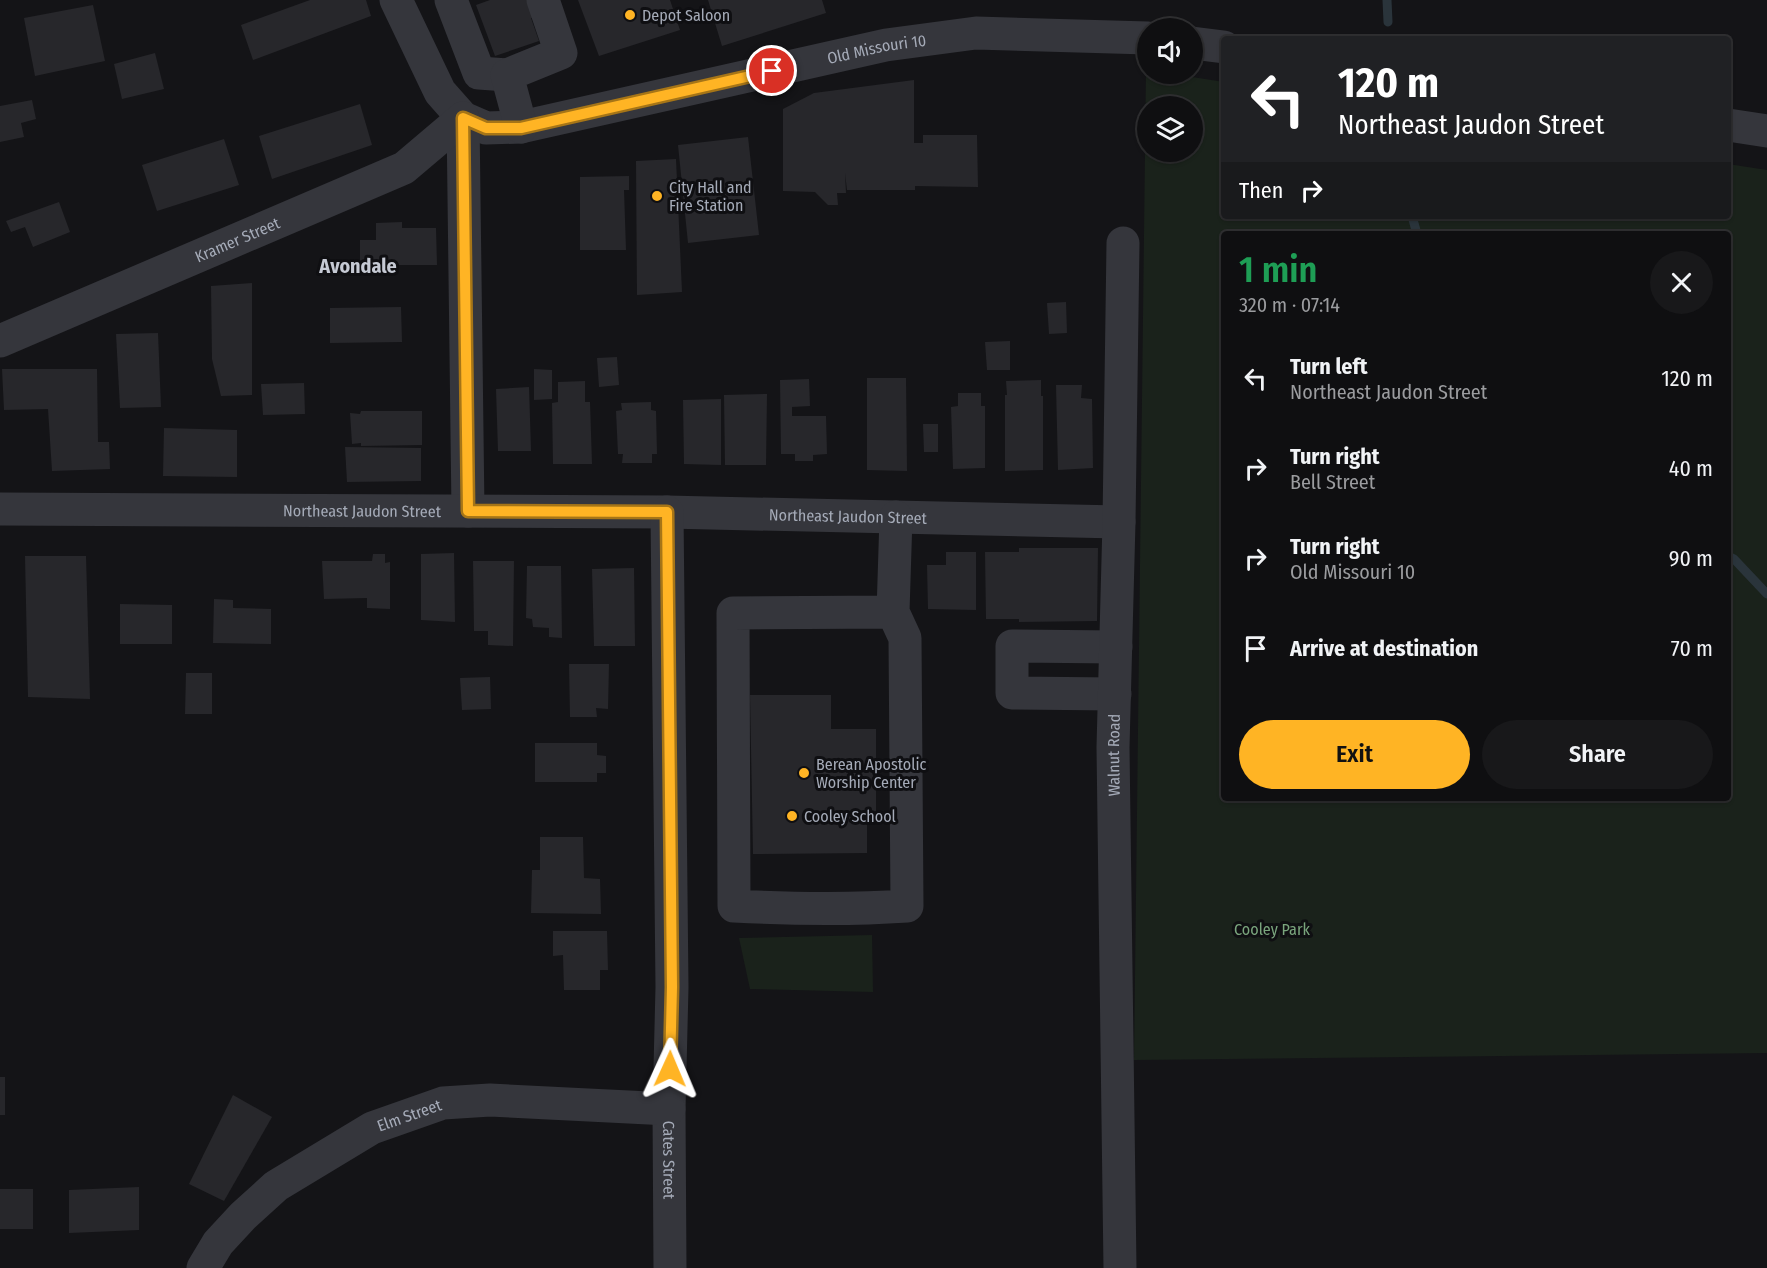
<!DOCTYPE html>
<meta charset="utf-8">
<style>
body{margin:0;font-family:"Fira Sans Condensed",sans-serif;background:#18181a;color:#f1f3f6;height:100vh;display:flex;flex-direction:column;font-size:22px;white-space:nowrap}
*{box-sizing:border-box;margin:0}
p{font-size:20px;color:#9b9c9f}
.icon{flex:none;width:33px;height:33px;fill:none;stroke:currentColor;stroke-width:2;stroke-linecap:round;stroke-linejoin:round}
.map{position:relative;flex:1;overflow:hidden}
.drawer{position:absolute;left:1221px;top:231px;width:510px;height:570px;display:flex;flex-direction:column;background:#0f0f11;border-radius:6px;box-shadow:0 2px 4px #0004,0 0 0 2px #2f2f31}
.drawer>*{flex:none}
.guide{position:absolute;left:1221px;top:36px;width:510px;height:183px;border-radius:6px;box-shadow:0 2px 4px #0004,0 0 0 2px #2f2f31;background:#202124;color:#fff;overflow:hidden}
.buttons{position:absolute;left:1137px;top:18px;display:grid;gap:12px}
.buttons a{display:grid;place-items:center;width:66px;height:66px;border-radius:50%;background:#0f0f11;box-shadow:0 2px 4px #0004,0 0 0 2px #2f2f31;font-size:30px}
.pin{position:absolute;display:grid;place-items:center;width:51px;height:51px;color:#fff;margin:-26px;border:3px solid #fff;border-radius:50%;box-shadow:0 2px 6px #0007}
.me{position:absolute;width:66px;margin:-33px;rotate:1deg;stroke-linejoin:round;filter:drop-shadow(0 0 4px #0008)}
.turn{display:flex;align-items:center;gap:21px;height:126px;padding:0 18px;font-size:27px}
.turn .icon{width:78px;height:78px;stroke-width:2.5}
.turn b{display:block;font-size:42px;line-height:51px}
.then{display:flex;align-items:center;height:57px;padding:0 18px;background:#0003;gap:12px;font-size:22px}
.round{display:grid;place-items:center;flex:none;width:63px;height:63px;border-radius:32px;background:#18181a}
.headline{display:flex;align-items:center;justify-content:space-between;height:102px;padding:0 18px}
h1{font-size:36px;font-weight:600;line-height:45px;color:#1e9e55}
.action{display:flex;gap:12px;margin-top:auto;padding:12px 18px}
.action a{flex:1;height:69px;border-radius:36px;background:#ffb424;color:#111;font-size:24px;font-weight:600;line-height:69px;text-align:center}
.action a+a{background:#18181a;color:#f1f3f6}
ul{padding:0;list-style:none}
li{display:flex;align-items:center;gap:18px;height:90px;padding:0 18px}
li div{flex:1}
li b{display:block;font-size:22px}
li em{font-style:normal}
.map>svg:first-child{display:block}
.green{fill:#1a221b;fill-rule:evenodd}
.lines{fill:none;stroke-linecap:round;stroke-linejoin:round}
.stream{stroke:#2a343b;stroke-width:9}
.building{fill:#27272b}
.minor{stroke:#35363c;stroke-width:33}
.route-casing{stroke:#a67517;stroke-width:15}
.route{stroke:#ffb424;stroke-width:10}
.poi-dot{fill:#ffb424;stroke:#0f0f12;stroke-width:2}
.labels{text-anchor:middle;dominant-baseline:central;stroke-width:6;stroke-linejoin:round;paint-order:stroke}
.poi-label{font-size:16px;fill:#a5abb8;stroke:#0f0f12;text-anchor:start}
.street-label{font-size:16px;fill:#a5abb8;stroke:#0f0f12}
.park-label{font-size:16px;fill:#7aa57d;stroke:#0f0f12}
.quarter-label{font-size:20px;font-weight:bold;fill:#c6cad4;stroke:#0f0f12}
</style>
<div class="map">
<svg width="1767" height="1268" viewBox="0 0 1767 1268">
<rect width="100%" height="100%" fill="#141417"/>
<g class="green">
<path d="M1146,69l2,5h25l51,8v134h504v-52l39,6v883l-633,7zM1148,106h44v46h-44zM1224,234h504v564h-504z"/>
<path d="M872,935l1,57 -123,-3 -11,-51z"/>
</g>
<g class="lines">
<g class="stream">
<path d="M1387,0l1,22"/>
<path d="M1412,216l5,18"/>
<path d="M1728,556l6,3 33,35"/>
</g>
</g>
<g class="building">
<path d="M310,0h56l5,16 -118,44 -12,-35z"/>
<path d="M490,0h41l7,17 -7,1 8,23 -44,15 -19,-51z"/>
<path d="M578,0h92l10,30 -81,26z"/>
<path d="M708,0h114l4,13 -104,33z"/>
<path d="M93,5l12,56 -70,15 -11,-58z"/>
<path d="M155,53l9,36 -42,10 -8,-35z"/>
<path d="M914,80v63h9v-8h54l1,52 -63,-1v4h-68l-2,-17 1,20h-9l1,12h-10l-13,-13 -32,-1v-82l31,-16z"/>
<path d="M32,100l4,19 -15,4 3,14 -24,5v-36z"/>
<path d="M360,104l12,41 -100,34 -13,-43z"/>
<path d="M748,137l11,98 -71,8 -10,-98z"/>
<path d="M224,139l15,46 -82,26 -15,-46z"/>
<path d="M676,159l6,133 -45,3 -1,-134z"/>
<path d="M629,176v14h-5l2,60h-46v-73z"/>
<path d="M59,202l11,30 -37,15 -8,-20 -14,5 -5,-11z"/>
<path d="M402,222v6h34l1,37h-77v-25h16v-17z"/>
<path d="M252,283v112l-31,1 -9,-37 -1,-73z"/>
<path d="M1066,302l1,31 -18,1 -2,-31z"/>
<path d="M401,307l1,35 -72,1v-35z"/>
<path d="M158,333l3,74 -41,1 -4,-74z"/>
<path d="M1010,341v29h-23l-2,-28z"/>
<path d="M617,357l2,28 -20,2 -2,-29z"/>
<path d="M2,369h95l1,73h11l1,27 -58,2 -4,-62 -44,1z"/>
<path d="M534,369l18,1v29l-18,1z"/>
<path d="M867,378h39l1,93 -40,-1z"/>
<path d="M809,379l1,27 -18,1v9h34l1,38 -14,1v6h-18v-7h-14l-1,-74z"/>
<path d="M1041,380v16h2v74l-38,1v-76h2l-1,-14z"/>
<path d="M585,381v21h5l2,62h-39l-1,-61 6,-1v-20z"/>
<path d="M304,383l1,31 -42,1 -2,-31z"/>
<path d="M1056,385h26l-1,13 11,1 1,69 -35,2z"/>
<path d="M529,387l2,64h-33l-2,-62z"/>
<path d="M958,393h23v13h4v62l-32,1 -2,-62 7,-1z"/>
<path d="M767,394l-1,71h-41l-1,-70z"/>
<path d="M721,399v66l-37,-1 -1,-64z"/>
<path d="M651,402v8l5,1 1,43h-5v9h-30l1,-9h-5l-2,-43 6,-1 -1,-7z"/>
<path d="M361,411h61v34l-61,1v-3l-9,1 -2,-31 10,1z"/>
<path d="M923,424h15v28h-14z"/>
<path d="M164,428l73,2v47l-74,-1z"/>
<path d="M345,447l76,1v33l-74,1z"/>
<path d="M1019,548h79l-1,73 -78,1v-3h-33l-1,-67h34z"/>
<path d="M946,552h30v58l-48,-1 -1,-44h19z"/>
<path d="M454,553l1,69 -34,-2v-66z"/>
<path d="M373,554h12v9l5,-1v47l-23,-1v-10l-43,1 -2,-38h50z"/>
<path d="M25,556h61l4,143 -62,-2z"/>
<path d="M473,561h41l-1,85 -25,-1v-14h-14z"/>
<path d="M527,566h34l1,72 -13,-1v-9l-16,-1 -1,-8 -6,-1z"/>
<path d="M634,568l1,78h-41l-2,-77z"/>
<path d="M214,599l19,1v8l38,1v35l-58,-1z"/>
<path d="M120,604l52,1v39h-52z"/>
<path d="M569,664h40l-1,45 -12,-1 1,9h-27z"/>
<path d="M186,673h26v41h-27z"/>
<path d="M490,677l1,32 -29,1 -2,-32z"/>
<path d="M750,695h81v34h45v85h-9v39l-114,1z"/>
<path d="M535,743h62v12l9,1v17h-9v9h-62z"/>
<path d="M540,837h43l1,41 16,1 1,35 -70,-1 1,-43h8z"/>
<path d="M553,931h54l1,39h-8v20h-36l-1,-35 -10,1z"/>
<rect x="0" y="1077" width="5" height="38"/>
<path d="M233,1095l39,22 -48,84 -35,-17z"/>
<path d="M139,1187v43l-70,3v-43z"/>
<rect x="0" y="1189" width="33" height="40"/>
</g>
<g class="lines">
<g class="minor">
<path id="s1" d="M396,0l44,92 23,26 23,10 35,-1 365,-82 90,-12 172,5"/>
<path d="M451,0l28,73 28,2"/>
<path d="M1192,43l32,4"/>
<path d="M463,118l5,393"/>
<path d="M1728,125l39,6"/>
<path d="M521,127l-14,-52 54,-22 -18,-53"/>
<path id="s2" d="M0,341l404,-173 59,-50"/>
<path id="s3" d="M0,509l667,3 452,10"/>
<path id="s4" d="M667,512l5,475 -3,122 1,159"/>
<path d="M893,612l12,26 2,268c-59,4 -114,3 -173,0l-1,-293 160,-1 3,-95"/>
<path d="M1115,694l-103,-1v-47l104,1"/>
<path id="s5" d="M203,1268l15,-25 25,-27 33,-30 96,-58 71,-25 47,-3 179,9"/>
<path id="s6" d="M1120,1268l-7,-521 6,-225 4,-279"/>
</g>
</g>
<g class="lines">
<g class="route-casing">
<path id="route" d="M670,1069l2,-82 -5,-475 -199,-1 -5,-393 23,10h35l251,-57"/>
</g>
<use href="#route" class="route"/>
</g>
<g class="poi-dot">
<circle cx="630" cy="15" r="6"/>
<circle cx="657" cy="196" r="6"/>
<circle cx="804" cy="773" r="6"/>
<circle cx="792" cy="816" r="6"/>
</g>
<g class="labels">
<g class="poi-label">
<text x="642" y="15">Depot Saloon</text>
<text x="669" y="187">City Hall and<tspan x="669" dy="18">Fire Station</tspan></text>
<text x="816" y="764">Berean Apostolic<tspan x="816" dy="18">Worship Center</tspan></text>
<text x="804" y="816">Cooley School</text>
</g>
<g class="street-label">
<text stroke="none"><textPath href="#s1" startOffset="561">Old Missouri 10</textPath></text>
<text stroke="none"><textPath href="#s2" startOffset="258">Kramer Street</textPath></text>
<text stroke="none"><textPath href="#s3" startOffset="362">Northeast Jaudon Street</textPath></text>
<text stroke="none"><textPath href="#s3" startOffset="848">Northeast Jaudon Street</textPath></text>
<text stroke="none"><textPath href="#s6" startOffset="513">Walnut Road</textPath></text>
<text stroke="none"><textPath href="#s5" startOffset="262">Elm Street</textPath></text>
<text stroke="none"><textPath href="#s4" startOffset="648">Cates Street</textPath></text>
</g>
<g class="park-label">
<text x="1272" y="929">Cooley Park</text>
</g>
<g class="quarter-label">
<text x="358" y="266">Avondale</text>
</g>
</g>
</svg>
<div class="buttons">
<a><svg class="icon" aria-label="sound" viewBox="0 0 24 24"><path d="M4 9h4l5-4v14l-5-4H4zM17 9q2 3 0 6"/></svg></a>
<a><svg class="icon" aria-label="layers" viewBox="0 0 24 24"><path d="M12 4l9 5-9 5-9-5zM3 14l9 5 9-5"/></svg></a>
</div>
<div class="pin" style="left:772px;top:71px;background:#d93025"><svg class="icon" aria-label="arrive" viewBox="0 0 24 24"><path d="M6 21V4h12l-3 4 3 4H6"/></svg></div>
<svg class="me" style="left:670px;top:1069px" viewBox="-20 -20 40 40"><path d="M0-17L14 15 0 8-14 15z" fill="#ffb424" stroke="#fff" stroke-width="4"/></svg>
<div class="guide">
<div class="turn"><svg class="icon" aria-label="left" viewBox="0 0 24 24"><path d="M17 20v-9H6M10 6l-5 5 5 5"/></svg><div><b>120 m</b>Northeast Jaudon Street</div></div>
<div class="then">Then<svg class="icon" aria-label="right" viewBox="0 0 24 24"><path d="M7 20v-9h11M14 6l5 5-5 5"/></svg></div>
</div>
<section class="drawer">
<div class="headline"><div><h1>1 min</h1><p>320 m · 07:14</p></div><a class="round"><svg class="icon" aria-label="close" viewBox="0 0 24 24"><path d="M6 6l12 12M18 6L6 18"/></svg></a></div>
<ul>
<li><svg class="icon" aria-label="left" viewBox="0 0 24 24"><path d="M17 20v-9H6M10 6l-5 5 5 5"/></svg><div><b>Turn left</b><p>Northeast Jaudon Street</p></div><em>120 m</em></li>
<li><svg class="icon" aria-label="right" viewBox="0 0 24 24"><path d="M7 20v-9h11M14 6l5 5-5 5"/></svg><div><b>Turn right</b><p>Bell Street</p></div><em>40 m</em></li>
<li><svg class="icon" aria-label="right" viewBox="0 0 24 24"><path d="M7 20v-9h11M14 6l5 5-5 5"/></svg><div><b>Turn right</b><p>Old Missouri 10</p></div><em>90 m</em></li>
<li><svg class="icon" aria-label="arrive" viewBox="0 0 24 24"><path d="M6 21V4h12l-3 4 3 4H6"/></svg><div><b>Arrive at destination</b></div><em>70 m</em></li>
</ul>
<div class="action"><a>Exit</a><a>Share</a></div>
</section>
</div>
